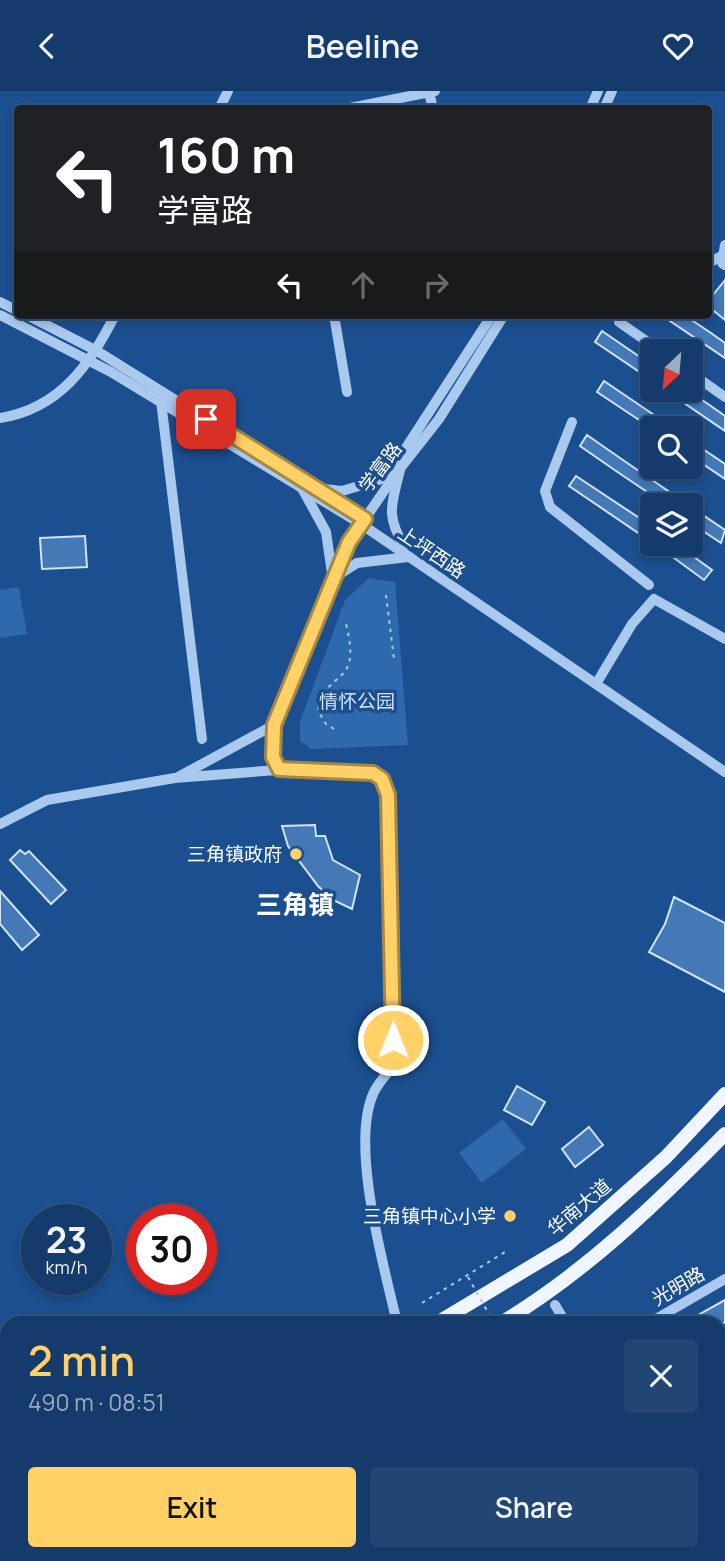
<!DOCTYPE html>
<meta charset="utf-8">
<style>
body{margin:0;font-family:Manrope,"Noto Sans SC",sans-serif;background:#214673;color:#f1f3f6;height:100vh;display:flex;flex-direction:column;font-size:26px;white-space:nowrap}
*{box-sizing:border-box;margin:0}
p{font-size:23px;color:#9dadc1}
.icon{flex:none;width:38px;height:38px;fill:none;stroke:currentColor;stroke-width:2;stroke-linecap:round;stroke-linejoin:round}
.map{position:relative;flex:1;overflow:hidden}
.panel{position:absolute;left:0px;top:1225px;width:726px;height:245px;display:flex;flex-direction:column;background:#143b6b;border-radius:21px 21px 0 0;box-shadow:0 4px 10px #0003,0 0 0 2px #33557e}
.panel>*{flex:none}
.guide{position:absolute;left:14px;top:14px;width:698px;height:214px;border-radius:7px;box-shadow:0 4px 10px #0003,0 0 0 2px #33557e;background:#202124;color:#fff;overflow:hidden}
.needle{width:46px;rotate:206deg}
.controls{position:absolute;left:640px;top:248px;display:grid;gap:14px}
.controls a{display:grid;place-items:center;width:63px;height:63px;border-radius:7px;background:#143b6b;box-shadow:0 4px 10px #0003,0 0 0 2px #33557e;font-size:35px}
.speed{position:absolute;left:21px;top:1113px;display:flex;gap:14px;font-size:35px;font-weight:700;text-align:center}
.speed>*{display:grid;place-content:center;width:91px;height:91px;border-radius:50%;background:#143b6b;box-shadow:0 4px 10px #0003,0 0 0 2px #33557e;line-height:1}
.speed small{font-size:18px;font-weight:400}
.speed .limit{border:10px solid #d22;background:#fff;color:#111}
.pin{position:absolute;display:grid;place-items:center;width:60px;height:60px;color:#fff;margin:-30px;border-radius:14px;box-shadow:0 4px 10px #0006}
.me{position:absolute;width:77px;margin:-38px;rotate:0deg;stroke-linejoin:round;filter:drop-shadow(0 0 5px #0008)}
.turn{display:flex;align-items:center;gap:24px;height:147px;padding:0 28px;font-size:32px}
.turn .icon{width:91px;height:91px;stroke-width:2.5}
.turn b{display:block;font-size:49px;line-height:60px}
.lanes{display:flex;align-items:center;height:66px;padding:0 28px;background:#0003;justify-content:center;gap:35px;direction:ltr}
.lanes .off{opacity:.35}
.round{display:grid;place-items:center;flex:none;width:74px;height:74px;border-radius:7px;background:#214673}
.headline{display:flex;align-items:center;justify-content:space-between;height:119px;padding:0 28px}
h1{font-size:42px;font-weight:600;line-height:52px;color:#ffd166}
.button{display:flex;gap:14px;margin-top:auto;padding:14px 28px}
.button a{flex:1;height:80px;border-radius:7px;background:#ffd166;color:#111;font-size:28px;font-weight:600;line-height:80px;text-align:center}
.button a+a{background:#214673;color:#f1f3f6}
header{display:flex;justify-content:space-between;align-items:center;height:91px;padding:0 28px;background:#143b6b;font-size:32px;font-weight:600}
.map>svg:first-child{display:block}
.green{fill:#2e69ad}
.building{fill:#4478b7;stroke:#cfe3fa;stroke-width:2}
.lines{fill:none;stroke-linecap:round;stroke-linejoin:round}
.path{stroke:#a9c9ee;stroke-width:2;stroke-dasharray:3.5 5;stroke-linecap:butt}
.minor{stroke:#a9c9ee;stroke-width:10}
.major{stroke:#f0f6ff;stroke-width:14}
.highway{stroke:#fff;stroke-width:16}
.path-bridge{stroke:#a9c9ee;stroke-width:2;stroke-dasharray:3.5 5;stroke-linecap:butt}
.route-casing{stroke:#a68842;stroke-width:18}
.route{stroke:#ffd166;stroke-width:12}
.poi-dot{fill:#ffd166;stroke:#1b4f8f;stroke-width:2.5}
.labels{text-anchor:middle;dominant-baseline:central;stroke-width:7;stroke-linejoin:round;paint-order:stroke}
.street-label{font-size:19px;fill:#fff;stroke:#1b4f8f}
.park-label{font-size:19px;fill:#cfe3fa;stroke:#1b4f8f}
.poi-label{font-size:19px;fill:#fff;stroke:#1b4f8f;text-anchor:end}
.district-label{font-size:26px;font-weight:bold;fill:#fff;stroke:#1b4f8f}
</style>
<header><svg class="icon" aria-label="back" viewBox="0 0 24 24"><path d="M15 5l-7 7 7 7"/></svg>Beeline<svg class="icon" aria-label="heart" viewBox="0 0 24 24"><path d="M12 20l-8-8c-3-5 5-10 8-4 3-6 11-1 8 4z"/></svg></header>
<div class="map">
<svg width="725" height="1470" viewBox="0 0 725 1470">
<rect width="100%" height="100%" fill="#1b4f8f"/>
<g class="green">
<path d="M369,487l26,4 13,163 -97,4 -11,-8v-19l45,-122z"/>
<path d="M19,496l8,47 -27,4v-48z"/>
<path d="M503,1028l23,30 -44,34 -23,-30z"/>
</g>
<g class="building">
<path d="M725,189v40l-16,-13v-7z"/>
<path d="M661,224h23l27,18 14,10v15z"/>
<path d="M602,240l51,35v15l-58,-39z"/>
<path d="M604,290l56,38 14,10h-21l-23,-15 -33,-22z"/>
<path d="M665,299h22l21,14 17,12v15z"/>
<path d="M587,344l33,23 70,48h-22l-52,-35 -36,-25z"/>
<path d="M691,350l34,23v15l-34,-23z"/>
<path d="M576,385l77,51v16l-84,-57z"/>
<path d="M691,416l34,23 -4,13 -30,-20z"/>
<path d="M85,445l2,31 -45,2 -2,-31z"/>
<path d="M655,453h21l36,26 -8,10z"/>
<path d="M315,734l1,11h9l8,24 27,15 -8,34 -19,-9 -15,-14 -30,-40 -6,-20z"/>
<path d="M20,759l5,4 4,-3 37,39 -15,14 -41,-44z"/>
<path d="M0,800l39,44 -17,15 -22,-26z"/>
<path d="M674,806l51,26v69l-76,-40 16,-28z"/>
<path d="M517,995l28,16 -13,23 -28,-15z"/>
<path d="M589,1036l14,18 -28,22 -13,-18z"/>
<path d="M725,1209v23h-41z"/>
</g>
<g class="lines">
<g class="path">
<path d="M386,504l8,64"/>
<path d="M334,638l-8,-5 -8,-13c7,-44 45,-21 28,-87"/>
<path d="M422,1212l83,-51"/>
</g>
<g class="minor">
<path d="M429,1l4,17"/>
<path d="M219,18l9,-18"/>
<path d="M345,18l90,-18"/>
<path d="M590,18l8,-18"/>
<path d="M604,18l8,-18"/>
<path d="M725,154l-3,18 3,2"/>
<path d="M709,172l14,-8"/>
<path d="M0,211l18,9"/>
<path d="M0,224l111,57 250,152 364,248"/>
<path d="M27,224l70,36 187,117"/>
<path d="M334,224l13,77"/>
<path d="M619,231l43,30"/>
<path d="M691,282l34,24"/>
<path d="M161,310l41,338"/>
<path d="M0,327c59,-9 90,-53 115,-103"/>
<path d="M572,331l-27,69 5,16 99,78"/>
<path d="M400,379c-8,34 -15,44 4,76"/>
<path d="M389,383l103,-159"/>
<path d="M315,397l27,3 53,-16"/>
<path d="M303,399l23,42 7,48"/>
<path d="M335,486l22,-14 51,-6"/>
<path d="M599,588l33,-55 22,-25 71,40"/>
<path d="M279,678l-6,-12 1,-32 75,-183 46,-67 44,-56 65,-104"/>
<path d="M180,685l94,-51"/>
<path d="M0,733l47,-24 128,-22 128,-10 70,5 9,6 6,16 5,271c-6,8 -15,17 -19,26 -25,52 10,174 23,231"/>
<path d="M555,1214l11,18"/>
<path d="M649,1232l76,-44"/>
<path d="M249,1463l3,7"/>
<path d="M297,1470l4,-7"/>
</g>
<g class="major">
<path d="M437,1232l130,-78 99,-88 59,-63"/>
<path d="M501,1232c85,-51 155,-119 224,-189"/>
<path d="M0,1341l7,9"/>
<path d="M0,1367l7,9"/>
<path d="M0,1393l7,10"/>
<path d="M0,1427l7,10"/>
<path d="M44,1463l4,7"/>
<path d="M63,1463l4,7"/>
<path d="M23,1470l13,-7"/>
</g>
<g class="highway">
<path d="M22,1463l3,7"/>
<path d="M85,1463l3,7"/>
<path d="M116,1470l3,-7"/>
</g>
<path class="path-bridge" d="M468,1186l26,46"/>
</g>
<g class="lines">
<g class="route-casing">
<path id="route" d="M206,328l159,100 -16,23 -75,183 -1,32 6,12 94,4 9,6 6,16 5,245"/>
</g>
<use href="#route" class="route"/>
</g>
<g class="poi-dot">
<circle cx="296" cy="763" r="7"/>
<circle cx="510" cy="1125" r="7"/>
</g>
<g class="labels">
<g class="street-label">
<text transform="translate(380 376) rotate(-53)">学富路</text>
<text transform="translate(432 461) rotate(34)">上坪西路</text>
<text transform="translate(579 1116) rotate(-40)">华南大道</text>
<text transform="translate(678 1195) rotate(-30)">光明路</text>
</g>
<g class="park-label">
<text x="357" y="610">情怀公园</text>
</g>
<g class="poi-label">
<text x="282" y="763">三角镇政府</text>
<text x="496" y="1125">三角镇中心小学</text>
</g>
<g class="district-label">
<text x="295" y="813">三角镇</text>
</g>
</g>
</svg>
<div class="controls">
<a><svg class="needle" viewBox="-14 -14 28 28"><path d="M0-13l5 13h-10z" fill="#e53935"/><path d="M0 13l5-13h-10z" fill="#9dadc1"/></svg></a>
<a><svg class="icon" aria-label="search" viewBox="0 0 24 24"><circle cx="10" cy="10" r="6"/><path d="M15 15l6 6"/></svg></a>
<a><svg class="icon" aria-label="layers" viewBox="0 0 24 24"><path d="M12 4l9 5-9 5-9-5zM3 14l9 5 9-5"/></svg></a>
</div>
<div class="speed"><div>23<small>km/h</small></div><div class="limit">30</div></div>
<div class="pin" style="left:206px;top:328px;background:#d93025"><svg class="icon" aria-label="arrive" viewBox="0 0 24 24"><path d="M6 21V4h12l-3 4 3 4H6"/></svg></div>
<svg class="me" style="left:393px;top:949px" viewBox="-20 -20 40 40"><circle r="17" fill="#ffd166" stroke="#fff" stroke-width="3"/><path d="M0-11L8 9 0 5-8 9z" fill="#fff"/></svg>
<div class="guide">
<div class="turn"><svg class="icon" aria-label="left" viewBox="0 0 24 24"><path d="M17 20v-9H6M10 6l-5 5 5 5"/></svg><div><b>160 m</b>学富路</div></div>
<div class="lanes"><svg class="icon" aria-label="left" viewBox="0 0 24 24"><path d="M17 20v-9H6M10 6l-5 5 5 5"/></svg><svg class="icon off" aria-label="ahead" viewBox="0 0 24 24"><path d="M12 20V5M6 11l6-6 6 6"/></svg><svg class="icon off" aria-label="right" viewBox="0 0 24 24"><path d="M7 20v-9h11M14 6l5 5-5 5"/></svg></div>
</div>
<section class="panel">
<div class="headline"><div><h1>2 min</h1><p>490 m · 08:51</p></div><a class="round"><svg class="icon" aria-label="close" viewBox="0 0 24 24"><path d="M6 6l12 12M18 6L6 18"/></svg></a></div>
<div class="button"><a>Exit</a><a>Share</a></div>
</section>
</div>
